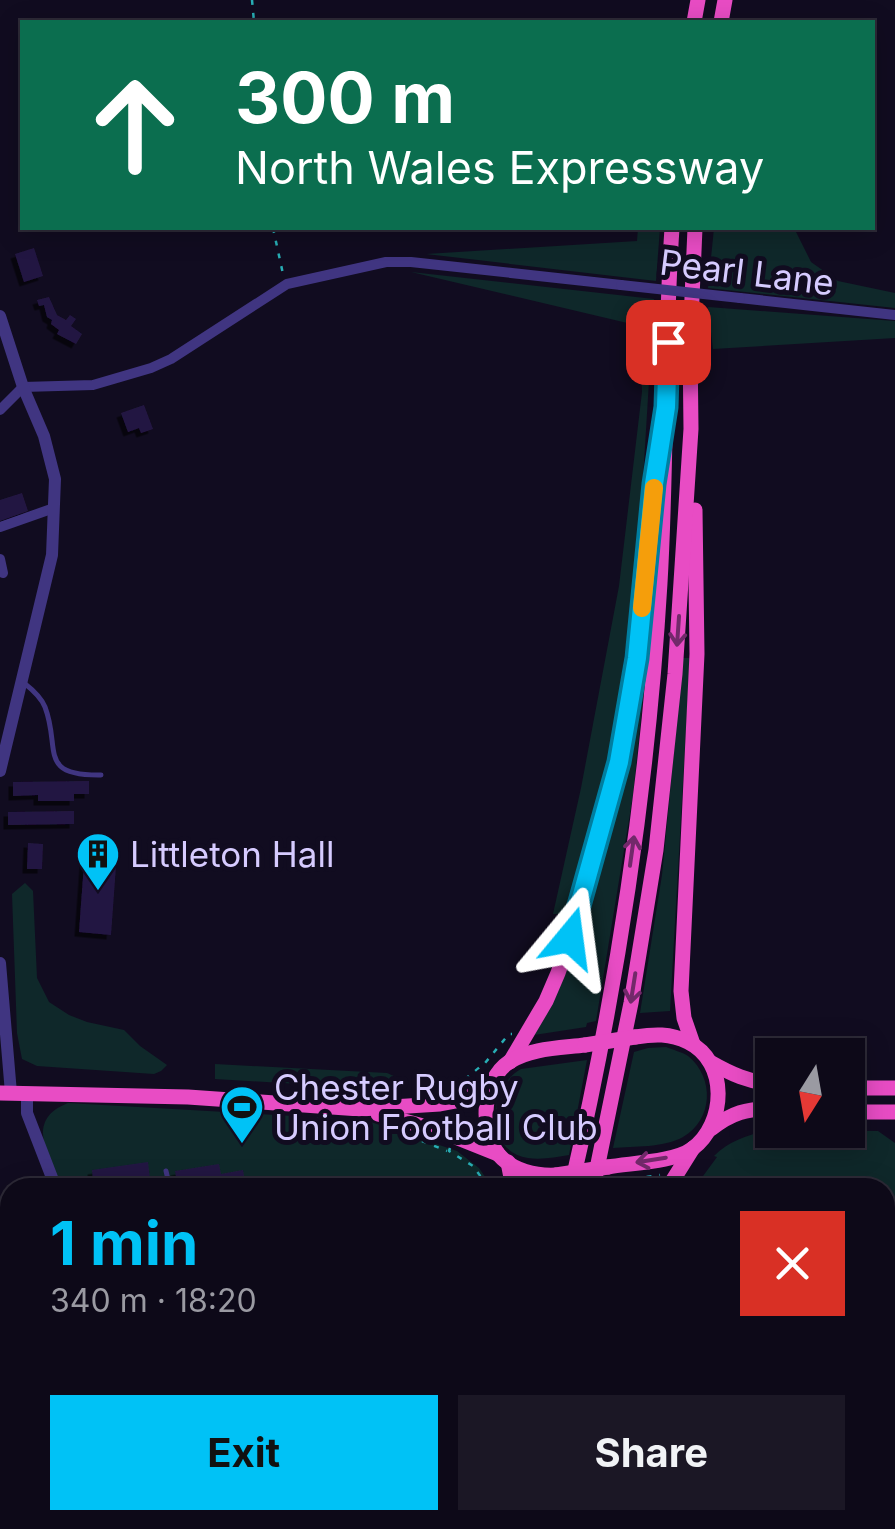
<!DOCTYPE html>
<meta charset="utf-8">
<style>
body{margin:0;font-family:Inter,sans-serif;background:#1b1725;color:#f1f3f6;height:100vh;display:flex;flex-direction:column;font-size:38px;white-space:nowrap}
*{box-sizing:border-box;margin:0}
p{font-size:32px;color:#9a9aa2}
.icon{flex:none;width:55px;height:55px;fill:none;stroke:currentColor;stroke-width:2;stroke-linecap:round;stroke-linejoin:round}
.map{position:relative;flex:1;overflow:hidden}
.panel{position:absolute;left:0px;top:1178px;width:895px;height:352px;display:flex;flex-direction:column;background:#0d0918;border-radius:30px 30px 0 0;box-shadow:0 5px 25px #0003,0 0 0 2px #2d2a37}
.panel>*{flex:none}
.guide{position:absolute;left:20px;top:20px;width:855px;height:210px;border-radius:0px;box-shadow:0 5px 25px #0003,0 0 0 2px #2d2a37;background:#0b6e4f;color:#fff;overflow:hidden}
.needle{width:65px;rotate:191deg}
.tools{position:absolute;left:755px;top:1038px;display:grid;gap:20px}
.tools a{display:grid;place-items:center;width:110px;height:110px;border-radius:0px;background:#0d0918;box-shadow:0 5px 25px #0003,0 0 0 2px #2d2a37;font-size:50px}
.pin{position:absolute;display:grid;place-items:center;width:85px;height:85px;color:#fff;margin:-42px;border-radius:20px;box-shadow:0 5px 15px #0006}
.me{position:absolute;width:110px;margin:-55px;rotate:16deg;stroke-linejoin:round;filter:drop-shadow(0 0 8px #0008)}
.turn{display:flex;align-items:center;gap:35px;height:210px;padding:0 50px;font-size:45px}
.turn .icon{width:130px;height:130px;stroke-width:2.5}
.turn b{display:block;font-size:70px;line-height:85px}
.round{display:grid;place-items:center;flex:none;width:105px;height:105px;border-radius:0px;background:#1b1725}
.overview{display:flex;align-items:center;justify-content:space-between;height:170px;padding:0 50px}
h1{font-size:60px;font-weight:700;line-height:75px;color:#00c2f6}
.cta{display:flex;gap:20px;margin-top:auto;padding:20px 50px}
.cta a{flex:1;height:115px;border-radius:0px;background:#00c2f6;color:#111;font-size:40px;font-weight:700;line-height:115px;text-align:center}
.cta a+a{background:#1b1725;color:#f1f3f6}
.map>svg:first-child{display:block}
.green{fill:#0f282a}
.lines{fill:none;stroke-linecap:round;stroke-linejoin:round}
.stream{stroke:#07153e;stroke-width:4}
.building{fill:#241742;filter:url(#shadow)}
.path{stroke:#28aeb5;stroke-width:2.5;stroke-dasharray:5 8;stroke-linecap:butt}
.service{stroke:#403581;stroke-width:5}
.minor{stroke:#403581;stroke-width:10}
.tertiary{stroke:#403581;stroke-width:12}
.trunk{stroke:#e84cc4;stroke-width:15}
.path-bridge{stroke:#28aeb5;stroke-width:2.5;stroke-dasharray:5 8;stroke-linecap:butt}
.minor-bridge{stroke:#403581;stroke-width:10}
.trunk-bridge{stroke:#e84cc4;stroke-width:15}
.oneway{stroke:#72296a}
.route-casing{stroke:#007ea0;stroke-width:25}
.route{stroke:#00c2f6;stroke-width:18}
.slow{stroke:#f59e0b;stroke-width:18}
.labels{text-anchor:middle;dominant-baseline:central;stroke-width:10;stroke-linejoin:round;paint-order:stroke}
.street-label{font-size:35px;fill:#d6cbff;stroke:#110c20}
.poi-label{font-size:35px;fill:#d6cbff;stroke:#110c20;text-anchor:start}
</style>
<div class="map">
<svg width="895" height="1529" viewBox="0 0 895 1529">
<defs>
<filter id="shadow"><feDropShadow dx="-4.5" dy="4.5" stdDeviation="0" flood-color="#0009"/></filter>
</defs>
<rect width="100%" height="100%" fill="#110c20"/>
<g class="green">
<path d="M638,228h22l-4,53 -230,-27 211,-13z"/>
<path d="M714,228h80l17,34 27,19 57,12v15l-187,-20z"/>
<path d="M411,272l243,27 -16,262 -27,189 -26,104 -19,60h-13l28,-126 38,-202 23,-194 -2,-66z"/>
<path d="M708,307l187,14v17l-182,11z"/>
<path d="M644,639l5,3 -16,153 -37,226 -9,2 -1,4 -52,8 47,-95 34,-126 23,-120z"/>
<path d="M683,658h7l-20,353 -30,2 22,-138z"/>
<path d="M25,883l8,8 4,87 12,24 20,13 18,7 37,8 16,16 27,19 -6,6 -7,3 -117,-8 -15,-7 -5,-26 -5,-139z"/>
<path d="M666,1047c7,3 16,5 22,9 27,22 25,64 -5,81 -20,11 -49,9 -70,11l21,-96 14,-4z"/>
<path d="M587,1060l-18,95c-13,2 -27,5 -41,3 -45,-7 -40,-71 -7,-89z"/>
<path d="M215,1064l172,9 9,4 7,11h-40l-148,-9z"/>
<path d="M68,1103l297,17 92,31 22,17 13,19h-431c-12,-31 -37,-67 7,-84z"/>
<path d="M772,1128v2l106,1 17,12v318h-10v-273l-190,-1 22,-30 -3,-1c16,-17 38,-21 58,-28z"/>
<path d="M280,1520h165l-3,9h-152z"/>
</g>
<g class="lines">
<path class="stream" d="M885,1463l10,-1"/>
</g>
<g class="building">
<path d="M34,248l9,28 -19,6 -9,-28z"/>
<path d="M49,297l8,18 9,5 4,-5 6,4 -5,7 11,8 -6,10 -19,-10 2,-4 -8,-6 1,-4 -5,-3 -3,-12 -5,1 -2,-6z"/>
<path d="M144,405l9,24 -12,4 -2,-5 -11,4 -7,-19z"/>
<path d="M22,493l6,18 -28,10v-21z"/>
<path d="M89,781v13h-15v7h-36v-6l-25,1v-14z"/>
<path d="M74,811v13l-66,1v-13z"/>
<path d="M28,843l15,1 -1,25h-15z"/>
<path d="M85,850l32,2 -6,83 -32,-3z"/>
<path d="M148,1162l3,26h-57l-2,-18z"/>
<path d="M219,1164l2,10 22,-4 3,18h-68l-3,-17z"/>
</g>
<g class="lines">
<g class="path">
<path d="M252,0l2,22"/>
<path d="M273,228l10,46"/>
<path d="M465,1079l20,-16 24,-29h3"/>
<path d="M422,1141l25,10"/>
<path d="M450,1148l-1,3 24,15 16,22"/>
<path d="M608,1183l52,-8"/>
<path d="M0,1454l10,-1"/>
</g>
<g class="service">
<path d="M24,683c9,7 17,14 21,24 16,42 -8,69 56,68"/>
<path d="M166,1171l4,17"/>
<path d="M314,1529l3,-9"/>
<path d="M571,1529l3,-9"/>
</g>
<g class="minor">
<path d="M740,298l155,17"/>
<path d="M0,410l23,-23 70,-2 58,-17 20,-9 116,-75 99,-22h25l210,23"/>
<path d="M0,527l54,-19"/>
<path d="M0,559l3,14"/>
</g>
<g class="tertiary">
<path d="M0,316l23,71 21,49 11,43 -3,76 -52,216"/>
<path d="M0,963l11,130"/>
<path d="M27,1094v19l29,75"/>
<path d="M280,1520l10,9"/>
</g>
<g class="trunk">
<path d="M694,22l4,-22"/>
<path d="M721,22l4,-22"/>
<path d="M693,1044l-9,-26 -3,-27 16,-337 -2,-144"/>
<path d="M510,1062l36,-61 12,-28 12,-35 49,-176 18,-104 18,-179"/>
<path d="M710,1062c21,12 39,20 62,22"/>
<path d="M848,1088h47"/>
<path d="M0,1093l188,4 172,12 80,-5 16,-3 37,-21"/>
<path d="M848,1112h47"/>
<path d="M378,1114l60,16 60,24"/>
<path d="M711,1129c20,-16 37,-21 61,-20"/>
<path d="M508,1162l5,26"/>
<path d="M608,1167c22,-4 67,-5 84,-18 34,-25 37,-87 -4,-107 -18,-9 -34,-8 -53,-5"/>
<path d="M556,1175c-20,1 -43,-4 -57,-20 -20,-24 -17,-75 10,-93 21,-14 52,-14 76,-17"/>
<path d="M571,1188c46,-199 77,-402 89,-605 7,-119 4,-237 12,-355"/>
<path d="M593,1188l38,-185 25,-153 19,-176 16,-245 -1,-85 5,-116"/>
<path d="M668,1188l25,-40"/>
<path d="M454,1529l2,-9"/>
<path d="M476,1529l3,-9"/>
<path d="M498,1529l3,-9"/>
<path d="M520,1529l3,-9"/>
</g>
<path class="path-bridge" d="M577,1188l27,-5"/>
<path class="minor-bridge" d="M621,285l119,13"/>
<g class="trunk-bridge">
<path d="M585,1045l50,-8"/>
<path d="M556,1175l52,-8"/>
</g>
</g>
<defs><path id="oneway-shaft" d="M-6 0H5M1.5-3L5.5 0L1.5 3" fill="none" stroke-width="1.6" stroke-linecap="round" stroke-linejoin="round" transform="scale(2.5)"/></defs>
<g class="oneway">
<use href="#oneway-shaft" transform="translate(678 631) rotate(94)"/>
<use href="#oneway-shaft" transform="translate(632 851) rotate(-82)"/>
<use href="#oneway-shaft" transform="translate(633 988) rotate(99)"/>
<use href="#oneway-shaft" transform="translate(651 1160) rotate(171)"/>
</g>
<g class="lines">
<g class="route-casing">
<path id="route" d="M570,938l49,-176 18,-104 17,-174 12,-77 2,-65"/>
</g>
<use href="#route" class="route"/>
<path class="slow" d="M642,608l12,-120"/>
</g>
<defs>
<g id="building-pin" transform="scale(2.25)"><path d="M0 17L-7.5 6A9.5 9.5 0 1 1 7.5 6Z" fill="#00c2f6" stroke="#110c20"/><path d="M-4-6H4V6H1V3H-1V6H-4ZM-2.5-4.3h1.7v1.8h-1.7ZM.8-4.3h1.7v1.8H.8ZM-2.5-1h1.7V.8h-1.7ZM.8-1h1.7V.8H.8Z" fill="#111"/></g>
<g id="stadium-pin" transform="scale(2.25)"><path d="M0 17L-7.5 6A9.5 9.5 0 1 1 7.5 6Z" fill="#00c2f6" stroke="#110c20"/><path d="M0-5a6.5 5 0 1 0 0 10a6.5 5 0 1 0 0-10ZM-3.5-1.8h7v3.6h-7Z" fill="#111"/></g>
</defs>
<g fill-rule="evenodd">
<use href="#building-pin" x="98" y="854"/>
<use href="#stadium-pin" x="242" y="1107"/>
</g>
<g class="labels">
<g class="street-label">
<text transform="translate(747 272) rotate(7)">Pearl Lane</text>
</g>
<g class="poi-label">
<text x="130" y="854">Littleton Hall</text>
<text x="274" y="1087">Chester Rugby<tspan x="274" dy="40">Union Football Club</tspan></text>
</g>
</g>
</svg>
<div class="tools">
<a><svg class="needle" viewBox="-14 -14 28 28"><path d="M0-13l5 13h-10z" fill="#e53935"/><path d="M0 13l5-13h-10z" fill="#9a9aa2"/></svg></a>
</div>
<div class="pin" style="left:668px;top:342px;background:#d93025"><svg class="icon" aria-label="arrive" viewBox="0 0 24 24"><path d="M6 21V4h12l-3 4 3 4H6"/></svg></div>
<svg class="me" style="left:570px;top:938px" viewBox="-20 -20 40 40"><path d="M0-17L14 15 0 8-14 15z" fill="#00c2f6" stroke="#fff" stroke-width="4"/></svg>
<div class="guide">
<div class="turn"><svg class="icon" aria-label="ahead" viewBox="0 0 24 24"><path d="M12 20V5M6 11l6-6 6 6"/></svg><div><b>300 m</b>North Wales Expressway</div></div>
</div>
<section class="panel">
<div class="overview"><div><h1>1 min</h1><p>340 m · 18:20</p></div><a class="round" style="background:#d93025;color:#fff"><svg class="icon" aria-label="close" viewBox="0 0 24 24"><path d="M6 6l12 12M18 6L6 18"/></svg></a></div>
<div class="cta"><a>Exit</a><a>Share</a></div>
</section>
</div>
